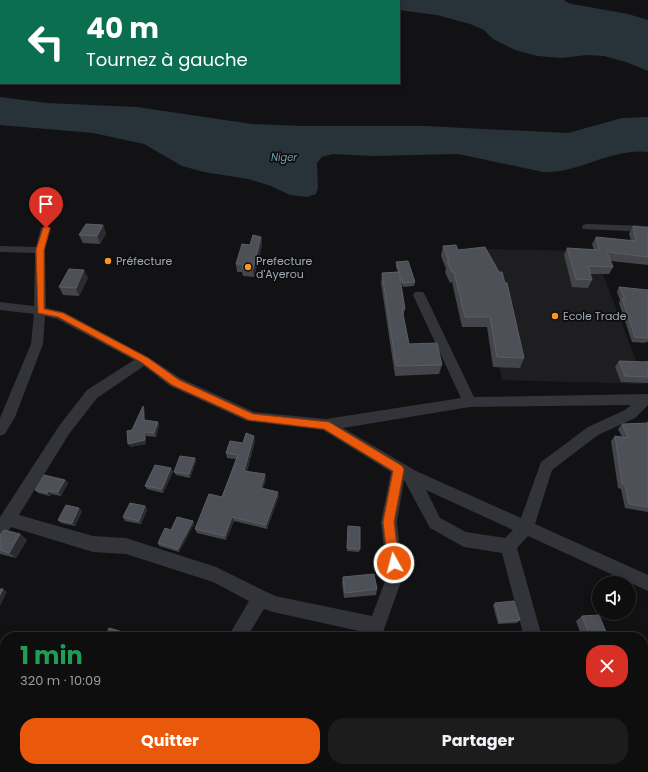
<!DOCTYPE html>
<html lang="fr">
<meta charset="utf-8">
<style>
body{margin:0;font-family:Poppins,sans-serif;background:#1c1c1d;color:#f1f3f6;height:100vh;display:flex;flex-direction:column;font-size:15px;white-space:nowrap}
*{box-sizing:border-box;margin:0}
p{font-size:13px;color:#9b9c9e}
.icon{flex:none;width:22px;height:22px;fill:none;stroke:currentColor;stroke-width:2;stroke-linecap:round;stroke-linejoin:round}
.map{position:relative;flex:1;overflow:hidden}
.panel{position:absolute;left:0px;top:632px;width:648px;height:140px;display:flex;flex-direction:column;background:#0e0e0f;border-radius:16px 16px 0 0;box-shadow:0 2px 10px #0003,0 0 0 1px #2e2e2f}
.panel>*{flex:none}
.hud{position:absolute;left:0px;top:0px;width:400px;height:84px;box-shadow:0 2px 10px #0003,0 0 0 1px #2e2e2f;background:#0b6e4f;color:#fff;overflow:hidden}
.controls{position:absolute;left:592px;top:576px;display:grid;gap:8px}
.controls a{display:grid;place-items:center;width:44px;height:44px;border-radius:50%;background:#0e0e0f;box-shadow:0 2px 10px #0003,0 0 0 1px #2e2e2f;font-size:20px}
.pin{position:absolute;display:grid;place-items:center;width:34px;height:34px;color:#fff;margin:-41px -17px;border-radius:50% 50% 50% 0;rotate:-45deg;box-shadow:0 0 4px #0007}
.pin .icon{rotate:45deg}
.me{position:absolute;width:44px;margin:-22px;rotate:353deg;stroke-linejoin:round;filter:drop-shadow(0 0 3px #0008)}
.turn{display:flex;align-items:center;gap:14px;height:84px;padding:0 20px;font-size:18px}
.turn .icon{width:52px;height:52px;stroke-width:2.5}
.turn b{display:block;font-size:28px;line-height:34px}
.round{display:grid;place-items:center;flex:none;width:42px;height:42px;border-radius:16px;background:#1c1c1d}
.headline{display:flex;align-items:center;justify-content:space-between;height:68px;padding:0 20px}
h1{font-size:24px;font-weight:700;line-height:30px;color:#1e9e55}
.button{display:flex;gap:8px;margin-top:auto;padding:8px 20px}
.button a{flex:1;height:46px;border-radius:16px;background:#ea580c;color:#fff;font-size:16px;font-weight:700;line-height:46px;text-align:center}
.button a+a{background:#1c1c1d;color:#f1f3f6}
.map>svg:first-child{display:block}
.built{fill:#1e1e21}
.water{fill:#273338}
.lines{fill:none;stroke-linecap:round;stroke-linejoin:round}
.minor{fill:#323439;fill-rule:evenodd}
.wall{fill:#43454a}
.shaded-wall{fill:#2b2c30}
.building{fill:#4d5056;stroke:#5b5e65}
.route{fill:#ea580c;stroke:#983908}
.poi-dot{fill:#ff951e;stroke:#0d0d0e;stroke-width:1.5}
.labels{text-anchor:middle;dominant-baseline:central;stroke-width:3.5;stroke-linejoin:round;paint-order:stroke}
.far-water-label{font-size:10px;font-style:italic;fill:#759fb4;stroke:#0d0d0e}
.poi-label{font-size:11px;fill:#a2aab6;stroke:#0d0d0e;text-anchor:start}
</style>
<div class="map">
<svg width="648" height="772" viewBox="0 0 648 772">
<rect width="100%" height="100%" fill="#121214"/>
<path class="built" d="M478,249l116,2 51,133 -143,-4z"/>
<g class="water">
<path d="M0,0h566l-2,1 8,3 56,10 20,6v51l-22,-9 -22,-6 -18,-1 -24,3 -25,-2 -22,-6 -22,-11 -9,-9 -14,-6 -33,-9 -38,-5v-9h-398v25z"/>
<path d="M0,97l47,6 90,4 115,17 50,2h123l143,7 54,-15 26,-1v35c-38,-4 -69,22 -105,20l-85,-18 -85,2 -40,-2 -11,3 -5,6 1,25 -2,6 -9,3 -17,-2 -19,-9 -23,-7 -44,-7 -22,-6 -38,-22 -51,-11 -93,-8z"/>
</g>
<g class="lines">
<g class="minor">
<path d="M587,224l61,2v6l-65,-3 -1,-2 1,-2z"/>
<path d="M46,225l5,3 -6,22 1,58 18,4 84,45 32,21 74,34 72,7 135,-21 -48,-103 2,-3h8l2,3 49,102 174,-3v11l-13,13 -37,17 -46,35 -17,54 113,51v16l-120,-55 -11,12 25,89h-18l-22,-84 -38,-6 -34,-19 -26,-48 -7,42 6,54 -20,56 -6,3 -104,-23 -9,-3 -17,28h-19l21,-36 -36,-19 -87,-28 -33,-2 -82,-25 -5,7 -6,2v-19l59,-91 28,-36 47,-30 -77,-41 -12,-3 -2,28 -28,73 -10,17 -5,2v-18l31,-74 3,-30 -34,-4v-8l34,4 1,-53 -35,-1v-6l36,1 5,-19zM144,366l26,20 77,35 76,9 68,42 -10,50 6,54 -15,40 -97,-20 -59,-29 -90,-29 -33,-2 -74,-21 50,-81 28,-36zM631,405l-6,5 -37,17 -47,35 -20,56 -105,-47 -73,-43 127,-21zM426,490l87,40 -8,8 -39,-6 -26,-14z"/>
<path d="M108,767h23l-2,5h-23z"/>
<rect x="381" y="767" width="20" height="5"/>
<path d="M570,767h32l2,5h-34z"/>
</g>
</g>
<g class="wall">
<path d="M103,225l3,9 -6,10 -17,-1 -4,-8z"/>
<path d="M633,226l15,2v37l-38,-4 3,6 -4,7h-19l2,6 -4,8 -16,-1 -8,-32 3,-7 27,2 -2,-6 4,-7 35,4 -2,-7z"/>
<path d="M261,237l1,8 -8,32 -11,-1 -1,-4h-5l-1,-8 14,-19z"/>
<path d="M443,246l15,4 47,33 19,75 -4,10 -27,-1 -6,-40h-25l-10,-45 -2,1 -5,-11 1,-3 -5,-13z"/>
<path d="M396,262l19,20 -1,4 -11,1 -4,-10 6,32 -2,7 6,28 33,21 -3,9 -44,2 -14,-93 1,-10 16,-1 -2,-5z"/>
<path d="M88,278l-9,18 -16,-1 -4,-8z"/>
<path d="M619,287l29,3v52h-2l-1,1 -13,-1 -13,-39 1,-3 -3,-8z"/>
<path d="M619,361l26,1 1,-1 2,1v21l-27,-1 -6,-15z"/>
<path d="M145,410v10l13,2 1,4 -3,11 -10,-1v8l-16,3 2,-17z"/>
<path d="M648,421v91l-23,-4 -4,-19 -3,-1 -7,-47 4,-5 7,1 -4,-8 4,-5h24z"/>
<path d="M255,441l-8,30 19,8 -3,9 16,8 -12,33 -33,-8 -8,19 -29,-7 -2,-4 27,-32 14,-38 -9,-1 -1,-5 17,-10z"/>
<path d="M195,458l1,3 -6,17 -14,-3 -2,-3z"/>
<path d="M171,468l2,4 -10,21 -16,-4 -2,-3z"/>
<path d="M65,480l3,3 -7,13 -10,-2 -1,2 -12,-3 -3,-3z"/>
<path d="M145,506l2,4 -6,14 -16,-3 -2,-4z"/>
<path d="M82,511l-7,15 -14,-3 -3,-3z"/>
<path d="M193,521l1,3 -15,28 -20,-6 -1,-3 13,-13z"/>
<path d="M348,526l12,23 -1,3 -12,-1z"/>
<path d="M20,534l7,6 -11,18 -16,-4v-19z"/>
<path d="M343,577l34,12 -1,6 -32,3 -2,-15z"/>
<path d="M495,603l25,17 -3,3 -19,1 -5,-19z"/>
<path d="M582,616l26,21h-26l-6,-16z"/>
<path d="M648,703v55l-5,-2v-21h2l-2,-18v-12z"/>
</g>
<g class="shaded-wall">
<path d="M103,225l3,9 -6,10 -3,-8z"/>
<path d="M261,237l1,8 -8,32 -1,-8z"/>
<path d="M84,270l4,8 -9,18 -3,-8z"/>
<path d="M143,406l2,4v14l-1,-4z"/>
<path d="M158,422l1,4 -3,11 -2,-4z"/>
<path d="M144,432l2,4v8l-16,3 -2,-3z"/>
<path d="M254,436l1,5 -10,35 -1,-5z"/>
<path d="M195,458l1,3 -6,17 -1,-4z"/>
<path d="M171,468l2,4 -10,21 -1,-4z"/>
<path d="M265,474l1,5 -4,13 -1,-4z"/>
<path d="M65,480l3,3 -7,13 -3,-4z"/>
<path d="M48,491l3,3 -1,2 -3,-3z"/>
<path d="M278,492l1,4 -12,33 -1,-4z"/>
<path d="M145,506l2,4 -6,14 -2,-3z"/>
<path d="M79,508l3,3 -7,15 -3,-3z"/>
<path d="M232,517l2,4 -8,19 -1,-4z"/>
<path d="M193,521l1,3 -15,28 -1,-3z"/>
<path d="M20,534l7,6 -11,18 -7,-5z"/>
<path d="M3,589l4,3 -7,14v-11z"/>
</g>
<g class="building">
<path d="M86,224l17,1 -6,11 -18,-1z"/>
<path d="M633,226l15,2v29l-41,-5 6,15 -25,-1 4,14 -16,-1 -9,-31 32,2 -3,-13 40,4z"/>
<path d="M253,235l8,2 -8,32 -11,-1 1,-4h-7l6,-20 8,1z"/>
<path d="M456,245l2,5 27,-3 14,25h3l3,11h2l17,75 -27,-1 -7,-40h-25l-11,-45h-2l-5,-11h2l-6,-15z"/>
<path d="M408,261l7,21 -12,1 -7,-21z"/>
<path d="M69,269l15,1 -8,18 -17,-1z"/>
<path d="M399,272l6,37h-3l7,35 28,-1 5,22 -46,1 -14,-93z"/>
<path d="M619,287l29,3v48l-13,-1 -13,-39h3z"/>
<path d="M619,361l27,1v-1l2,1v15l-23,-1z"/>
<path d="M143,406l1,14 14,2 -4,11 -10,-1 1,8 -17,4 -1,-13 5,-1z"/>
<path d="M648,423v84l-19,-3 -4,-20h-3l-7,-48 13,2 -6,-14z"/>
<path d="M246,433l8,3 -10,35 21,3 -4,14 17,4 -12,33 -34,-8 -7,19 -30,-7 14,-35 13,3 16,-42 -12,-2 4,-12 13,2z"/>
<path d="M180,456l15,2 -6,16 -15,-2z"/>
<path d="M155,465l16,3 -9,21 -17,-3z"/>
<path d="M44,475l21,5 -7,12 -10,-1 -1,2 -12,-3z"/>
<path d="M130,503l15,3 -6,15 -16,-4z"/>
<path d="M66,505l13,3 -7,15 -14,-3z"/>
<path d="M177,517l16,4 -15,28 -20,-6 7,-15 6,2z"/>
<path d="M348,526l12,1v22l-13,-1z"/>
<path d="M4,530l16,4 -11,19 -9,-3v-15z"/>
<path d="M374,574l3,15 -32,4 -2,-16z"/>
<path d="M0,589h3l-3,6z"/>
<path d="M514,601l6,19 -20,2 -5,-19z"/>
<path d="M599,615l9,22h-18l-8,-21z"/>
<path d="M109,628l31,9h-35z"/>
<path d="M648,703v19l-2,-18z"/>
<path d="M644,735l4,1v20l-1,-1z"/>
<path d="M234,767h3l10,5h-15z"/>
<path d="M310,767h40l-1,5h-31z"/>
</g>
<path class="route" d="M46,226l4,2 -6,22v59l19,4 85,45 31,22 74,34 76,8 73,44 2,3 -10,53 5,41 -1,4 -4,1 -4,-1 -2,-4 -5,-41 10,-51 -69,-42 -75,-9 -77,-35 -31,-23 -83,-45 -20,-4 -2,-63 7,-22z"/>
<g class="poi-dot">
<circle cx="108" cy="261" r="4"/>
<circle cx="248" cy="267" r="4"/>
<circle cx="555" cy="316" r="4"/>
</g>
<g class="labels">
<g class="far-water-label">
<text x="284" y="157">Niger</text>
</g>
<g class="poi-label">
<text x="116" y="261">Préfecture</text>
<text x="256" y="261">Prefecture<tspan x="256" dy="13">d'Ayerou</tspan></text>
<text x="563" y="316">Ecole Trade</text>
</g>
</g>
</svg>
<div class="controls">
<a><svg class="icon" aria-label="sound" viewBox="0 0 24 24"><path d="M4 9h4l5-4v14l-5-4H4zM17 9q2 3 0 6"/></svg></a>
</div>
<div class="pin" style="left:46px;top:228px;background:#d93025"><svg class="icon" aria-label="arrive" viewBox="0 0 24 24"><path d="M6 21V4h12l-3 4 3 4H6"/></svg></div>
<svg class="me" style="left:394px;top:563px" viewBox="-20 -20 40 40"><circle r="17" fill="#ea580c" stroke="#fff" stroke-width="3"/><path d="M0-11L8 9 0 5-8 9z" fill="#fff"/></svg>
<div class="hud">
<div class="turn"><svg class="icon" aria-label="left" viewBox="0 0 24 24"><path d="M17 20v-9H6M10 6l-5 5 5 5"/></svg><div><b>40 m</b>Tournez à gauche</div></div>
</div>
<section class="panel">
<div class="headline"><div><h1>1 min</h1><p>320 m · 10:09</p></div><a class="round" style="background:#d93025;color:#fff"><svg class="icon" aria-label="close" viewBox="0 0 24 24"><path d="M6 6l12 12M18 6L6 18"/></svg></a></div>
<div class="button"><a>Quitter</a><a>Partager</a></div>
</section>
</div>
